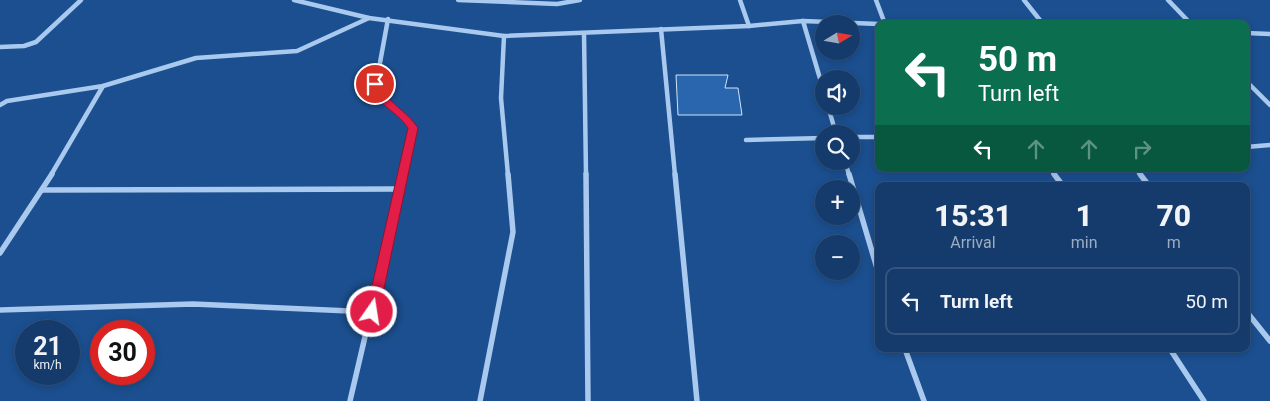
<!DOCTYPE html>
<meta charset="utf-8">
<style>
body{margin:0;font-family:Roboto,sans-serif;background:#214673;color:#f1f3f6;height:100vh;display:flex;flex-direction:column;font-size:19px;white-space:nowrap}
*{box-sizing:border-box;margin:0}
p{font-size:16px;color:#9dadc1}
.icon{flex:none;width:28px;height:28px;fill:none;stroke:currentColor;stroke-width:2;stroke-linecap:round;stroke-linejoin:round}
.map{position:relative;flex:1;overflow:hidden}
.side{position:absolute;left:875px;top:182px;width:375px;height:170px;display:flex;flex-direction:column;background:#143b6b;border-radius:10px;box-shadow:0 2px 8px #0003,0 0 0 1px #33557e}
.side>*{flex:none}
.top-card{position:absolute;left:875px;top:20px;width:375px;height:152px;border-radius:10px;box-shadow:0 2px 8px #0003,0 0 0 1px #33557e;background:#0b6e4f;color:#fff;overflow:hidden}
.needle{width:32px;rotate:79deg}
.buttons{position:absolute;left:815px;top:15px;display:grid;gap:10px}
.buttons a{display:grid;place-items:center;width:45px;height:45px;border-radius:50%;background:#143b6b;box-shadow:0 2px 8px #0003,0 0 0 1px #33557e;font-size:25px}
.speed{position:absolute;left:15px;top:320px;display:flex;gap:10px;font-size:25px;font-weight:700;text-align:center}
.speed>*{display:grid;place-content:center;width:65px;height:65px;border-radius:50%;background:#143b6b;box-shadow:0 2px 8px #0003,0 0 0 1px #33557e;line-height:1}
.speed small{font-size:12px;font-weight:400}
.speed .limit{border:8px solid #d22;background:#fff;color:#111}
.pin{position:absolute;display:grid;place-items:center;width:42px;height:42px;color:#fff;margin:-21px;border:2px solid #fff;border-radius:50%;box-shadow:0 1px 5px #0007}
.me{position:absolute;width:55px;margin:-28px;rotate:13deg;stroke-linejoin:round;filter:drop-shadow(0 0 4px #0008)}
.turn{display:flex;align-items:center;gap:18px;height:105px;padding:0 20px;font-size:22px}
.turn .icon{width:65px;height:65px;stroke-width:2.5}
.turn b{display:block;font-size:35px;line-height:42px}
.lanes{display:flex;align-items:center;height:48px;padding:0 20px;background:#0003;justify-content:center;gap:25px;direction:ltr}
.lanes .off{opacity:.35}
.eta{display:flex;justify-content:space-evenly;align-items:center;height:85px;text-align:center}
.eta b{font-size:30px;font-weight:800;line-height:35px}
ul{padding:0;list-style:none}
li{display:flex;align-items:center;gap:15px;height:68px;margin:0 10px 8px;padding:0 10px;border:2px solid #33557e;border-radius:10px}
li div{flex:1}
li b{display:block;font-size:19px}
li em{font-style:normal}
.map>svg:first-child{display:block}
.building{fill:#2a66ad;stroke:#cfe3fa}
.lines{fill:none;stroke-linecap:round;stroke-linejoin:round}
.street-far1{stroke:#a9c9ee;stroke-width:4.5}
.street{stroke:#a9c9ee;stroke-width:5.5}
.route{fill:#e11d48;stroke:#92132f}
</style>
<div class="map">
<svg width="1270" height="401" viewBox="0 0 1270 401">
<rect width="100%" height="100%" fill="#1b4f8f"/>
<path class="building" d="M676,75h52l-3,13h13l4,27h-64z"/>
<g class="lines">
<g class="street-far1">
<path d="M294,0l75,18 135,18 245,-10 54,-5 76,3"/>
<path d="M458,0l99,4 23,-4"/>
<path d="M740,0l9,26"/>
<path d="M876,0l9,24"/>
<path d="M1024,0l19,24"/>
<path d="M1168,0l23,24"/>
<path d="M388,19l-13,71 32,29 6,9 -10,47"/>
<path d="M803,21l21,71"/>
<path d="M661,29l14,146"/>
<path d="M584,33l2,142"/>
<path d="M1246,33l24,1"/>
<path d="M504,36l-3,62 7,77"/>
<path d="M0,47l24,-1 12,-4 45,-42"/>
<path d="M1246,81l24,24"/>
<path d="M0,105l7,-4 96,-15 93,-28 101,-7 72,-33"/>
<path d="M828,106l8,28"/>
<path d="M851,137h28"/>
<path d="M746,140l78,-2"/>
<path d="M1246,147l24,-2"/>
<path d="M845,161l4,14"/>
<path d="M1051,169l4,6"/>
<path d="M1136,169l5,6"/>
<path d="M51,175l52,-89"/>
</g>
<g class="street">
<path d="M586,174l2,227"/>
<path d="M675,174l22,227"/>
<path d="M849,174l30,101"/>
<path d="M1054,174l9,12"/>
<path d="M1140,174l9,12"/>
<path d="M42,190l358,-1"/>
<path d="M0,253l52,-79"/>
<path d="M0,310l193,-6 179,8"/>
<path d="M1246,311l24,30"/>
<path d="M905,349l19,52"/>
<path d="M1170,349l34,52"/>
<path d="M350,401l53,-227"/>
<path d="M480,401l33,-169 -5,-58"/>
</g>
</g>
<path class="route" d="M375,81l5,3c4,16 28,28 38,44l-39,184 -2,4 -5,2 -4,-2 -2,-4 42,-184c-11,-17 -33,-24 -38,-44z"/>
</svg>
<div class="buttons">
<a><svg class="needle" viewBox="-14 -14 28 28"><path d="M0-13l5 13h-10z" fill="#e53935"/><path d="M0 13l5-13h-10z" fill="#9dadc1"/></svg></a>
<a><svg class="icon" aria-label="sound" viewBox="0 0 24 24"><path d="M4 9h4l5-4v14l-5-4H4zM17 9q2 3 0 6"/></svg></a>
<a><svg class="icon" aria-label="search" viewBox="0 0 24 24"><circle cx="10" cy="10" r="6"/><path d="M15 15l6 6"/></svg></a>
<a>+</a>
<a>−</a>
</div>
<div class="speed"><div>21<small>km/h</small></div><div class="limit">30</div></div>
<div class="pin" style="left:375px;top:84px;background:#d93025"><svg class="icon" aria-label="arrive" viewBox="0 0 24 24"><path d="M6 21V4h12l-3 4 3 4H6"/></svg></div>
<svg class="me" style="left:372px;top:312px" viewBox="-20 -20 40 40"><circle r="17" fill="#e11d48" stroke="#fff" stroke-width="3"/><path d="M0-11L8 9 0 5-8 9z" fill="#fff"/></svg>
<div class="top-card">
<div class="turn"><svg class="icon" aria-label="left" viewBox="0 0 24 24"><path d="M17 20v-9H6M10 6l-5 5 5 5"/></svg><div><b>50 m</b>Turn left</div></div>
<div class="lanes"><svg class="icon" aria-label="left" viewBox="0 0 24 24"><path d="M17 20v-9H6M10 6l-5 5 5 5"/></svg><svg class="icon off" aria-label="ahead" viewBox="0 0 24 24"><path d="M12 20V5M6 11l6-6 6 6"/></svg><svg class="icon off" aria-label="ahead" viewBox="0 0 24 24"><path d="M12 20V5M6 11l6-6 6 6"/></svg><svg class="icon off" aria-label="right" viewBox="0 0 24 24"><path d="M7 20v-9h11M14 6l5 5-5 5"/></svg></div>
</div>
<section class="side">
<div class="eta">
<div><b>15:31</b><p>Arrival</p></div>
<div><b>1</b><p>min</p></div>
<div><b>70</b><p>m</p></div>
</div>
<ul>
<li><svg class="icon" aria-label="left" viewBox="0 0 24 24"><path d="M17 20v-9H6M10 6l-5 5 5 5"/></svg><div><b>Turn left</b></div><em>50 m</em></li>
</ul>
</section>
</div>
